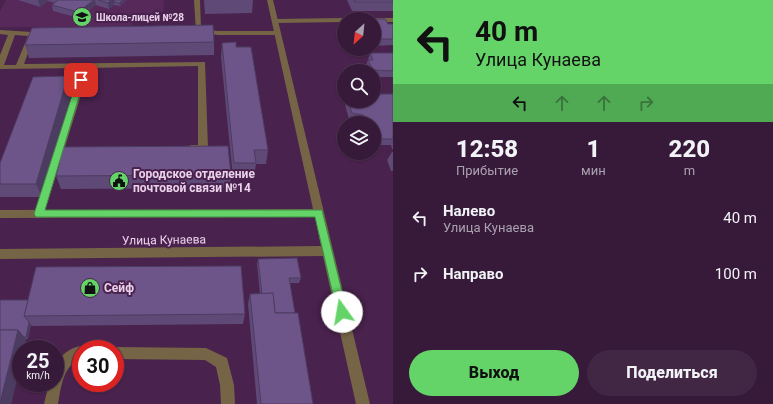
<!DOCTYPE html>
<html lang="ru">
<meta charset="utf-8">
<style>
body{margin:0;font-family:Roboto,sans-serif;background:#422745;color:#f1f3f6;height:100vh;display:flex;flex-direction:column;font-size:15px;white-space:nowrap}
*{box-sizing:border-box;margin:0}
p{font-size:13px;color:#aaa1af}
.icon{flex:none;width:22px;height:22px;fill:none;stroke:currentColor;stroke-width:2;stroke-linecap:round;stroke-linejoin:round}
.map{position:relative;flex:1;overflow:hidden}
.details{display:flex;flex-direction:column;background:#371a3a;width:380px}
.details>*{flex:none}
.hud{background:#64d468;color:#111;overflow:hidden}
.needle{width:26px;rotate:207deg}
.buttons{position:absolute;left:337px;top:12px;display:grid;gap:8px}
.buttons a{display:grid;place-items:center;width:44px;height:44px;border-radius:50%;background:#371a3a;box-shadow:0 1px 3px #0004,0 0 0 1px #513854;font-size:20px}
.speed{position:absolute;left:12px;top:340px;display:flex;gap:8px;font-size:20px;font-weight:700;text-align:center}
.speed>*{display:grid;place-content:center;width:52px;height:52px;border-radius:50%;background:#371a3a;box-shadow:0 1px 3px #0004,0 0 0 1px #513854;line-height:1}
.speed small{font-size:10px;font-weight:400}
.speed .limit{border:6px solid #d22;background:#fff;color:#111}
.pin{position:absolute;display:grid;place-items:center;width:34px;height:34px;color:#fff;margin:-17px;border-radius:8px;box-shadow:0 2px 6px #0006}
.me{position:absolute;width:44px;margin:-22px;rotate:347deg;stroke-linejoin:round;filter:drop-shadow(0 0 3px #0008)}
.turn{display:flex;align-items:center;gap:14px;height:84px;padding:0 16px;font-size:18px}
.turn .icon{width:52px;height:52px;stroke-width:2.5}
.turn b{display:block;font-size:28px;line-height:34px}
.lanes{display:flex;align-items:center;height:38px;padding:0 16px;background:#0003;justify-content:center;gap:20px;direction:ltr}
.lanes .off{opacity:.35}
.eta{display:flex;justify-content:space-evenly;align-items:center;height:68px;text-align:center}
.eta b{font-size:24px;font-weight:800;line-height:28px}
.action{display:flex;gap:8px;margin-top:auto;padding:8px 16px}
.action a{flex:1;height:46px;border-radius:24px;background:#64d468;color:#111;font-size:16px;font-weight:800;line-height:46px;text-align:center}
.action a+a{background:#422745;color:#f1f3f6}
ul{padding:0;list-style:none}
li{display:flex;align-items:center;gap:12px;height:56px;padding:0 16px}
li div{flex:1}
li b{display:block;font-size:15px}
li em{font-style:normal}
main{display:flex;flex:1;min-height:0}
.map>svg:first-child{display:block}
.built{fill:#56295a}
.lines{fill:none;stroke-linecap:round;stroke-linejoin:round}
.service{fill:#756546;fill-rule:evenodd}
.minor{fill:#756546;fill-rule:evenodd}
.wall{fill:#5e4977}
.shaded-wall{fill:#4c3c61}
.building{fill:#6d558a;stroke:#4c3c61}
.route{fill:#64d468;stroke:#418a44}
.labels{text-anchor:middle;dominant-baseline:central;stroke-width:4;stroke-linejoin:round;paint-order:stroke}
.far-poi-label{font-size:10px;font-weight:bold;fill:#ebd2ec;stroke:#49224d;text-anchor:start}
.poi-label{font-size:12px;font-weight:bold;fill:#ebd2ec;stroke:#49224d;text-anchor:start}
.street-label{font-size:12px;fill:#ebd2ec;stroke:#49224d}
</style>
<main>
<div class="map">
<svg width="393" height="404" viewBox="0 0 393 404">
<rect width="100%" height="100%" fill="#49224d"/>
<path class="built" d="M6,0h158l-1,21 -30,1 -1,5h-132v-15z"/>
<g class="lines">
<g class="service">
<path d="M194,0h6l1,29 17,2h60l3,2 -3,2h-60l-22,-3z"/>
<path d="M344,18l3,1h-3v3l-69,1 -3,-2 3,-2z"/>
<path d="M374,18h19v4h-19v-3h-3z"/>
<path d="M0,30l32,2 3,2 -11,30 181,-2 3,86c-5,5 -17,5 -22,0l5,-3h7v-79l-111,2 -6,27 -17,55h11l5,3 -5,3h-13l-18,58 -1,3 -4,1 -4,-1 -1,-3 39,-119 7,-27 -80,1v-14l8,-20 -8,-1zM15,35l13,1 -12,29h-12z"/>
<path d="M81,346l5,3h-5v9c-18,8 -20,29 -23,46h-14l5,-21h6c0,-5 -1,-11 0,-16 2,-10 16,-20 26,-21z"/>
<path d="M115,347l91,1 21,10 7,27 1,19h-14l-1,-19 -4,-18 -11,-7 -90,-1v-10h-5z"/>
</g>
<path class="minor" d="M267,0h6l97,404h-14l-33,-148 -323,3v-10l321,-3 -6,-29 -315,1v-8l313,-1z"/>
</g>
<g class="wall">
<path d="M18,0h109l-7,6 -6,-1 -5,4 -13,-4 -17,13 -26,-7 -1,-6 2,-2 -6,-2 -8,6z"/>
<path d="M204,0h49l-1,13 -47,1z"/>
<path d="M347,0h46v11h-41z"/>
<path d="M374,19l14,5h5v21l-19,1z"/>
<path d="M343,25h1v13l-3,-7z"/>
<path d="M214,42v13l-185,3 -4,-13z"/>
<path d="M222,43l14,4 32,103 -2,14h-10l-2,13 -21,1 -12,-121z"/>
<path d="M370,53h23v24h-19v-6h-6l-2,-5z"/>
<path d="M68,76l4,14 -30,107h-42v-34z"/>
<path d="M393,94v55h-1l-1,-4h-17v-22h-13l-1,-2 -11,-2 -5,-18h30z"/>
<path d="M392,152h1v19h-2l-4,-11z"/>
<path d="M231,175l-1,13 -169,1 -5,-13z"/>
<path d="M258,259l43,19 -2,5h-9l5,30 18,91h-56l-9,-100 2,-10h10l-3,-30z"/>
<path d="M0,300l245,14 -2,10 -211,2 -1,-1 -3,14h-2l-15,65z"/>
</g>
<g class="shaded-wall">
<path d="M38,0h9l1,1 -8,6z"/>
<path d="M94,0h1l1,5 -17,13 -1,-6z"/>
<path d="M111,0h9l-6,2v3l-5,4 -1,-6z"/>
<path d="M123,0h4l-7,6 -1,-3z"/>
<path d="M68,76l4,14 -30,107 -6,-13z"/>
<path d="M29,322l2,3 -3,14 -2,-2z"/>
<path d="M18,330l8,9 -2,10h-3v13l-10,42h-11z"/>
</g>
<g class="building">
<path d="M58,0h36l-16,12 -26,-7z"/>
<path d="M98,0h13l-3,3z"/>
<path d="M115,0h8l-4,3 -5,-1z"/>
<path d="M354,0h39v2h-38z"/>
<path d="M351,19h34l3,5h5v15h-19v-20z"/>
<path d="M213,25l1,17 -189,3 7,-17z"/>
<path d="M236,42v5h15l17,103h-14l2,13h-22l-12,-120z"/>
<path d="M370,53h23v18l-20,-1 -5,-10h5z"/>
<path d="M68,76l-32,108h-36v-21l33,-86z"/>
<path d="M374,94h19v45h-19v-16h-12l3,-2 -2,-6 -11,-2 -4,-12h26z"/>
<path d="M228,146l3,29 -175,1 7,-29z"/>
<path d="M297,258l4,20h-12l6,35h-20l-2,-20 -11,1 -4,-35z"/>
<path d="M241,266l4,48 -221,2 12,-49z"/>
<path d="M273,293l2,20h23l15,91h-52l-11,-110z"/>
<path d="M0,300h28l-4,16 5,6 -3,15h-2l-6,-7h-18z"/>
<path d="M0,330h18l-18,73z"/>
</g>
<path class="route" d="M81,78l3,2 -39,130h277l25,102 -1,4 -4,2 -4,-2 -1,-4 -22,-95h-279l-2,-3 43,-134z"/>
<defs>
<g id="school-disc" transform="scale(1)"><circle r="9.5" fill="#64d468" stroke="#49224d"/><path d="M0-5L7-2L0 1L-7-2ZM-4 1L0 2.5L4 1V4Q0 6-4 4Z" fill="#111"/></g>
<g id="civic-disc" transform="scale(1)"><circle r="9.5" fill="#64d468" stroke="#49224d"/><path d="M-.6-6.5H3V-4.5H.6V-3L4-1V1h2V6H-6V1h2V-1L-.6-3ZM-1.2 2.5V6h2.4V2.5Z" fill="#111"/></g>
<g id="shop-disc" transform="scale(1)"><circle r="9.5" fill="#64d468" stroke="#49224d"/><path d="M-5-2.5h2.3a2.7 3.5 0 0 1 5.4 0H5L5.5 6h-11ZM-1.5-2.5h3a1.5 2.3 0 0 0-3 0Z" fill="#111"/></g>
</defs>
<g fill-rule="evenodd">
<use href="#school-disc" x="82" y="17"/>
<use href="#civic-disc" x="119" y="181"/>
<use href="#shop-disc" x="90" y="288"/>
</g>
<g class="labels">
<g class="far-poi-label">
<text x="96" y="17">Школа-лицей №28</text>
</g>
<g class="poi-label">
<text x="133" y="174">Городское отделение<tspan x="133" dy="14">почтовой связи №14</tspan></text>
<text x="104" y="288">Сейф</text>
</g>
<g class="street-label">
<text transform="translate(164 240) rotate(-1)">Улица Кунаева</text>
</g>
</g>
</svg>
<div class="buttons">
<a><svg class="needle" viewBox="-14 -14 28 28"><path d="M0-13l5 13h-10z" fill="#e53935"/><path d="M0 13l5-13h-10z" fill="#aaa1af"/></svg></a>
<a><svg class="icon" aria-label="search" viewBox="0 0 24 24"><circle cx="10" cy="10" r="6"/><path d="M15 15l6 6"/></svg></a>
<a><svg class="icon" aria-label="layers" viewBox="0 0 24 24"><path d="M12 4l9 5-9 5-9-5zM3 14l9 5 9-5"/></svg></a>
</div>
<div class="speed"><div>25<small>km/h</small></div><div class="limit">30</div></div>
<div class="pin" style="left:81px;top:80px;background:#d93025"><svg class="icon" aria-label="arrive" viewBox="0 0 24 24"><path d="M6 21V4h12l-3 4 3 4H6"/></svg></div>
<svg class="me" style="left:342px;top:312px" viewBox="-20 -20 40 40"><circle r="19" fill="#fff"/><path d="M0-13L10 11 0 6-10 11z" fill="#64d468"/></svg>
</div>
<section class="details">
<div class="hud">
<div class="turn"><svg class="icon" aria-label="left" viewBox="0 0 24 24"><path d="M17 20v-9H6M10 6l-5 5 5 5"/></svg><div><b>40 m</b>Улица Кунаева</div></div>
<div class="lanes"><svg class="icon" aria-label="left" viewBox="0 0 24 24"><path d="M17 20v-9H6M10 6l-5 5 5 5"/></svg><svg class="icon off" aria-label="ahead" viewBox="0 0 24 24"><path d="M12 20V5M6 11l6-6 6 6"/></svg><svg class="icon off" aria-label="ahead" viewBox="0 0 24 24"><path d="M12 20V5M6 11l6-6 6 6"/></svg><svg class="icon off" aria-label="right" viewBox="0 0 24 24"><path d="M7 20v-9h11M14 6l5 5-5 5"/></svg></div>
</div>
<div class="eta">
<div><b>12:58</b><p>Прибытие</p></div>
<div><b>1</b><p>мин</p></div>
<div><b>220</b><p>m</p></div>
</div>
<ul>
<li><svg class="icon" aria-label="left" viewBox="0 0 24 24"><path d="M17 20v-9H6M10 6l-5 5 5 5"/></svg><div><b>Налево</b><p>Улица Кунаева</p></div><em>40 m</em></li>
<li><svg class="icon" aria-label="right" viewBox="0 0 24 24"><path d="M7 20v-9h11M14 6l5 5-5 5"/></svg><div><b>Направо</b></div><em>100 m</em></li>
</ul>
<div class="action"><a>Выход</a><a>Поделиться</a></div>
</section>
</main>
